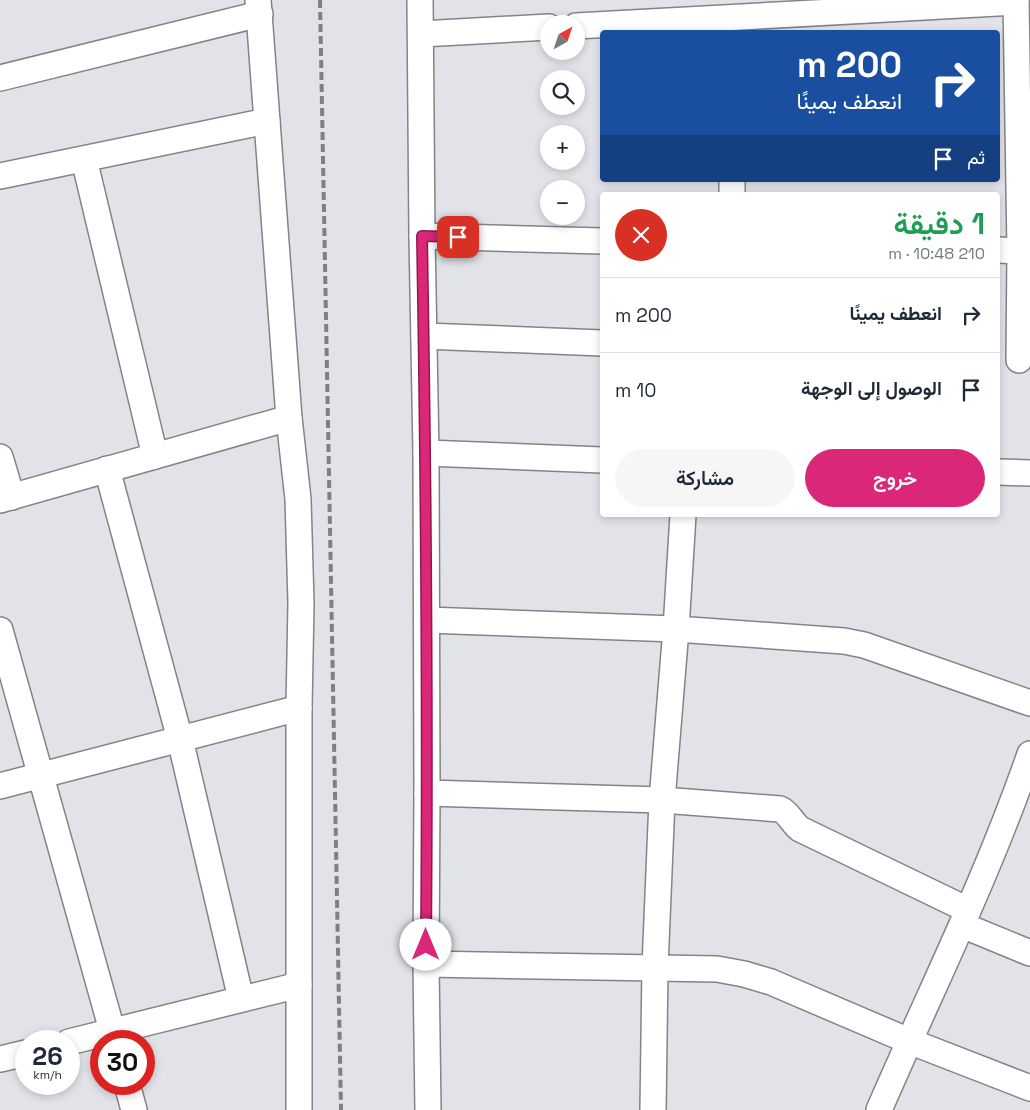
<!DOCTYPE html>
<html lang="ar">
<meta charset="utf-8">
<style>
body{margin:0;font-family:"Space Grotesk",Vazirmatn,sans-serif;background:#f6f6f7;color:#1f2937;direction:rtl;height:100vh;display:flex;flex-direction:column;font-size:19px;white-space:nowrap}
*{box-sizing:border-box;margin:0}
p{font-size:16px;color:#747a83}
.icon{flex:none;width:28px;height:28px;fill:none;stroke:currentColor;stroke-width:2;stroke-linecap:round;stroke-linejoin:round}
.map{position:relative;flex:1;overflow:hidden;direction:ltr}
.drawer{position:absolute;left:600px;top:192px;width:400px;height:325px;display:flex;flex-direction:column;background:#fff;border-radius:5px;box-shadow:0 2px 8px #0003;direction:rtl}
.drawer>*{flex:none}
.guide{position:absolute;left:600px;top:30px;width:400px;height:152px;border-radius:5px;box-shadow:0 2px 8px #0003;direction:rtl;background:#1a4fa0;color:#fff;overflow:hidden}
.needle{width:32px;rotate:40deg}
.buttons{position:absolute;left:540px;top:15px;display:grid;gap:10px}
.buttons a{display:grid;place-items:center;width:45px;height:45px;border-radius:50%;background:#fff;box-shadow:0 2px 8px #0003;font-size:25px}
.speed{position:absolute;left:15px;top:1030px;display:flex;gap:10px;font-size:25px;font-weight:700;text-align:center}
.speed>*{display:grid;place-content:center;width:65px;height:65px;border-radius:50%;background:#fff;box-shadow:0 2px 8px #0003;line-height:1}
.speed small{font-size:12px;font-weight:400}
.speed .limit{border:8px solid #d22;background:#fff;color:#111}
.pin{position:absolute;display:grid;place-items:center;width:42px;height:42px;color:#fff;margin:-21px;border-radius:10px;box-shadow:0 2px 8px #0006}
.me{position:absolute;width:55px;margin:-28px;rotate:0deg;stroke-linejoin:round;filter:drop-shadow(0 0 4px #0008)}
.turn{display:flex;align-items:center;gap:18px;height:105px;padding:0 15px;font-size:22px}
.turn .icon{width:65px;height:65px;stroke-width:2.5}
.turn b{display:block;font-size:35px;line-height:42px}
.then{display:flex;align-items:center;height:48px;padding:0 15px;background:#0003;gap:10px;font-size:19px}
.round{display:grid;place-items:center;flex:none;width:52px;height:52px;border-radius:26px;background:#f6f6f7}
.headline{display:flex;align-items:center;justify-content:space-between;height:85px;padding:0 15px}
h1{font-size:30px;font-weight:600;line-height:38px;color:#1e9e55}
.button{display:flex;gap:10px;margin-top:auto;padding:10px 15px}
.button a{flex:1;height:58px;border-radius:30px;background:#db2777;color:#fff;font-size:20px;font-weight:600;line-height:58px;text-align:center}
.button a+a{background:#f6f6f7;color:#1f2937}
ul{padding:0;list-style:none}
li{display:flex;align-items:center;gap:15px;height:75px;padding:0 15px;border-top:1px solid #e0e1e3}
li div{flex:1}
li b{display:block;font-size:19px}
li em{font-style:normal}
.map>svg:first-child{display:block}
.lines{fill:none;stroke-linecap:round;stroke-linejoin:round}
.street-casing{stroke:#838489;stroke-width:28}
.street{stroke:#fff;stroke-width:25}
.rail{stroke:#7f8084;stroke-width:4;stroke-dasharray:8 4;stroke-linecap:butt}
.route-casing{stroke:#8e194d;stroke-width:12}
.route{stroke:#db2777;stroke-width:9}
</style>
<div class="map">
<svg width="1030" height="1110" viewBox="0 0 1030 1110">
<rect width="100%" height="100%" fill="#e1e3e9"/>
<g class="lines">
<g class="street-casing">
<g id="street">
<path d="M258,0l31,418 9,81 3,104 -2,105v402"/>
<path d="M420,0l2,236 4,217 1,340 -1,171 2,146"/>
<path d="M1016,0l4,251"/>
<path d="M576,26l440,-24"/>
<path d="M421,34l128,-7"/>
<path d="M0,78l260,-64"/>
<path d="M84,159l71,297"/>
<path d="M0,176l267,-55"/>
<path d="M732,180v15"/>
<path d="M422,236l180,5"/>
<path d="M998,250l22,1 -1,109"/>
<path d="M424,336l178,7"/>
<path d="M426,453l176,7"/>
<path d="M0,457l12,40"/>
<path d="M107,469l73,270 61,260"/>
<path d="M998,472l32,1"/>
<path d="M0,500l289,-82"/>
<path d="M427,620l249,9 168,12 20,4 166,58"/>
<path d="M0,630l115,411"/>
<path d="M0,786l299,-78"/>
<path d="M427,793l235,7 118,9c9,4 12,14 20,20l168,81"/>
<path d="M962,925l68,28"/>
<path d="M426,964l291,5 27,5 27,8 138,59 121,47"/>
<path d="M69,1042l230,-57"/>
<path d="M0,1059l26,-6"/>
<path d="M127,1084l7,26"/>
<path d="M653,1110l2,-143 7,-167 14,-171 7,-114"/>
<path d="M879,1110c51,-118 109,-234 151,-356"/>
</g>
</g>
<use href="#street" class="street"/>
<path class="rail" d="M320,0l21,1110"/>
</g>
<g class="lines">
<g class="route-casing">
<path id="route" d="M426,945c2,-236 0,-472 -4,-709l36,1"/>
</g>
<use href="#route" class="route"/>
</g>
</svg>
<div class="buttons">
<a><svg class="needle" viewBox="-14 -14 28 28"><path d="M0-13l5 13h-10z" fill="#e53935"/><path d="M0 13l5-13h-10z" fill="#747a83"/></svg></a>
<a><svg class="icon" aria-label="search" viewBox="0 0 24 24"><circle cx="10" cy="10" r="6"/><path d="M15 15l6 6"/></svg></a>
<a>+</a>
<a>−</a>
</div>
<div class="speed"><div>26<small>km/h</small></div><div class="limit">30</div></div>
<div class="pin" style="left:458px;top:237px;background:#d93025"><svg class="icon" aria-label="arrive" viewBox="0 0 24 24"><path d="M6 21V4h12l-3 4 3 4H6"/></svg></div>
<svg class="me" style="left:426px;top:945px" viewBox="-20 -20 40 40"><circle r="19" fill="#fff"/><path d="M0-13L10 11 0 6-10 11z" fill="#db2777"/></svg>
<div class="guide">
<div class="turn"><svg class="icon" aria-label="right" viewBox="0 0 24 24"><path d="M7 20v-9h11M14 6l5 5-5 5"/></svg><div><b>200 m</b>انعطف يمينًا</div></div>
<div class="then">ثم<svg class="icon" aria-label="arrive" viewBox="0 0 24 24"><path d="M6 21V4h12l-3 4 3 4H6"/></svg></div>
</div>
<section class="drawer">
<div class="headline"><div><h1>1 دقيقة</h1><p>210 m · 10:48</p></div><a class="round" style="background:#d93025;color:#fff"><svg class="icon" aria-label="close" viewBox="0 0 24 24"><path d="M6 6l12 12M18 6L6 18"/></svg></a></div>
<ul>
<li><svg class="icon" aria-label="right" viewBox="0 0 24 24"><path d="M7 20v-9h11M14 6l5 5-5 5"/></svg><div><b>انعطف يمينًا</b></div><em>200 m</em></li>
<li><svg class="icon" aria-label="arrive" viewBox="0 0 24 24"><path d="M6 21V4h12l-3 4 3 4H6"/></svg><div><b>الوصول إلى الوجهة</b></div><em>10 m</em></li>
</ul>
<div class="button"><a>خروج</a><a>مشاركة</a></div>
</section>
</div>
